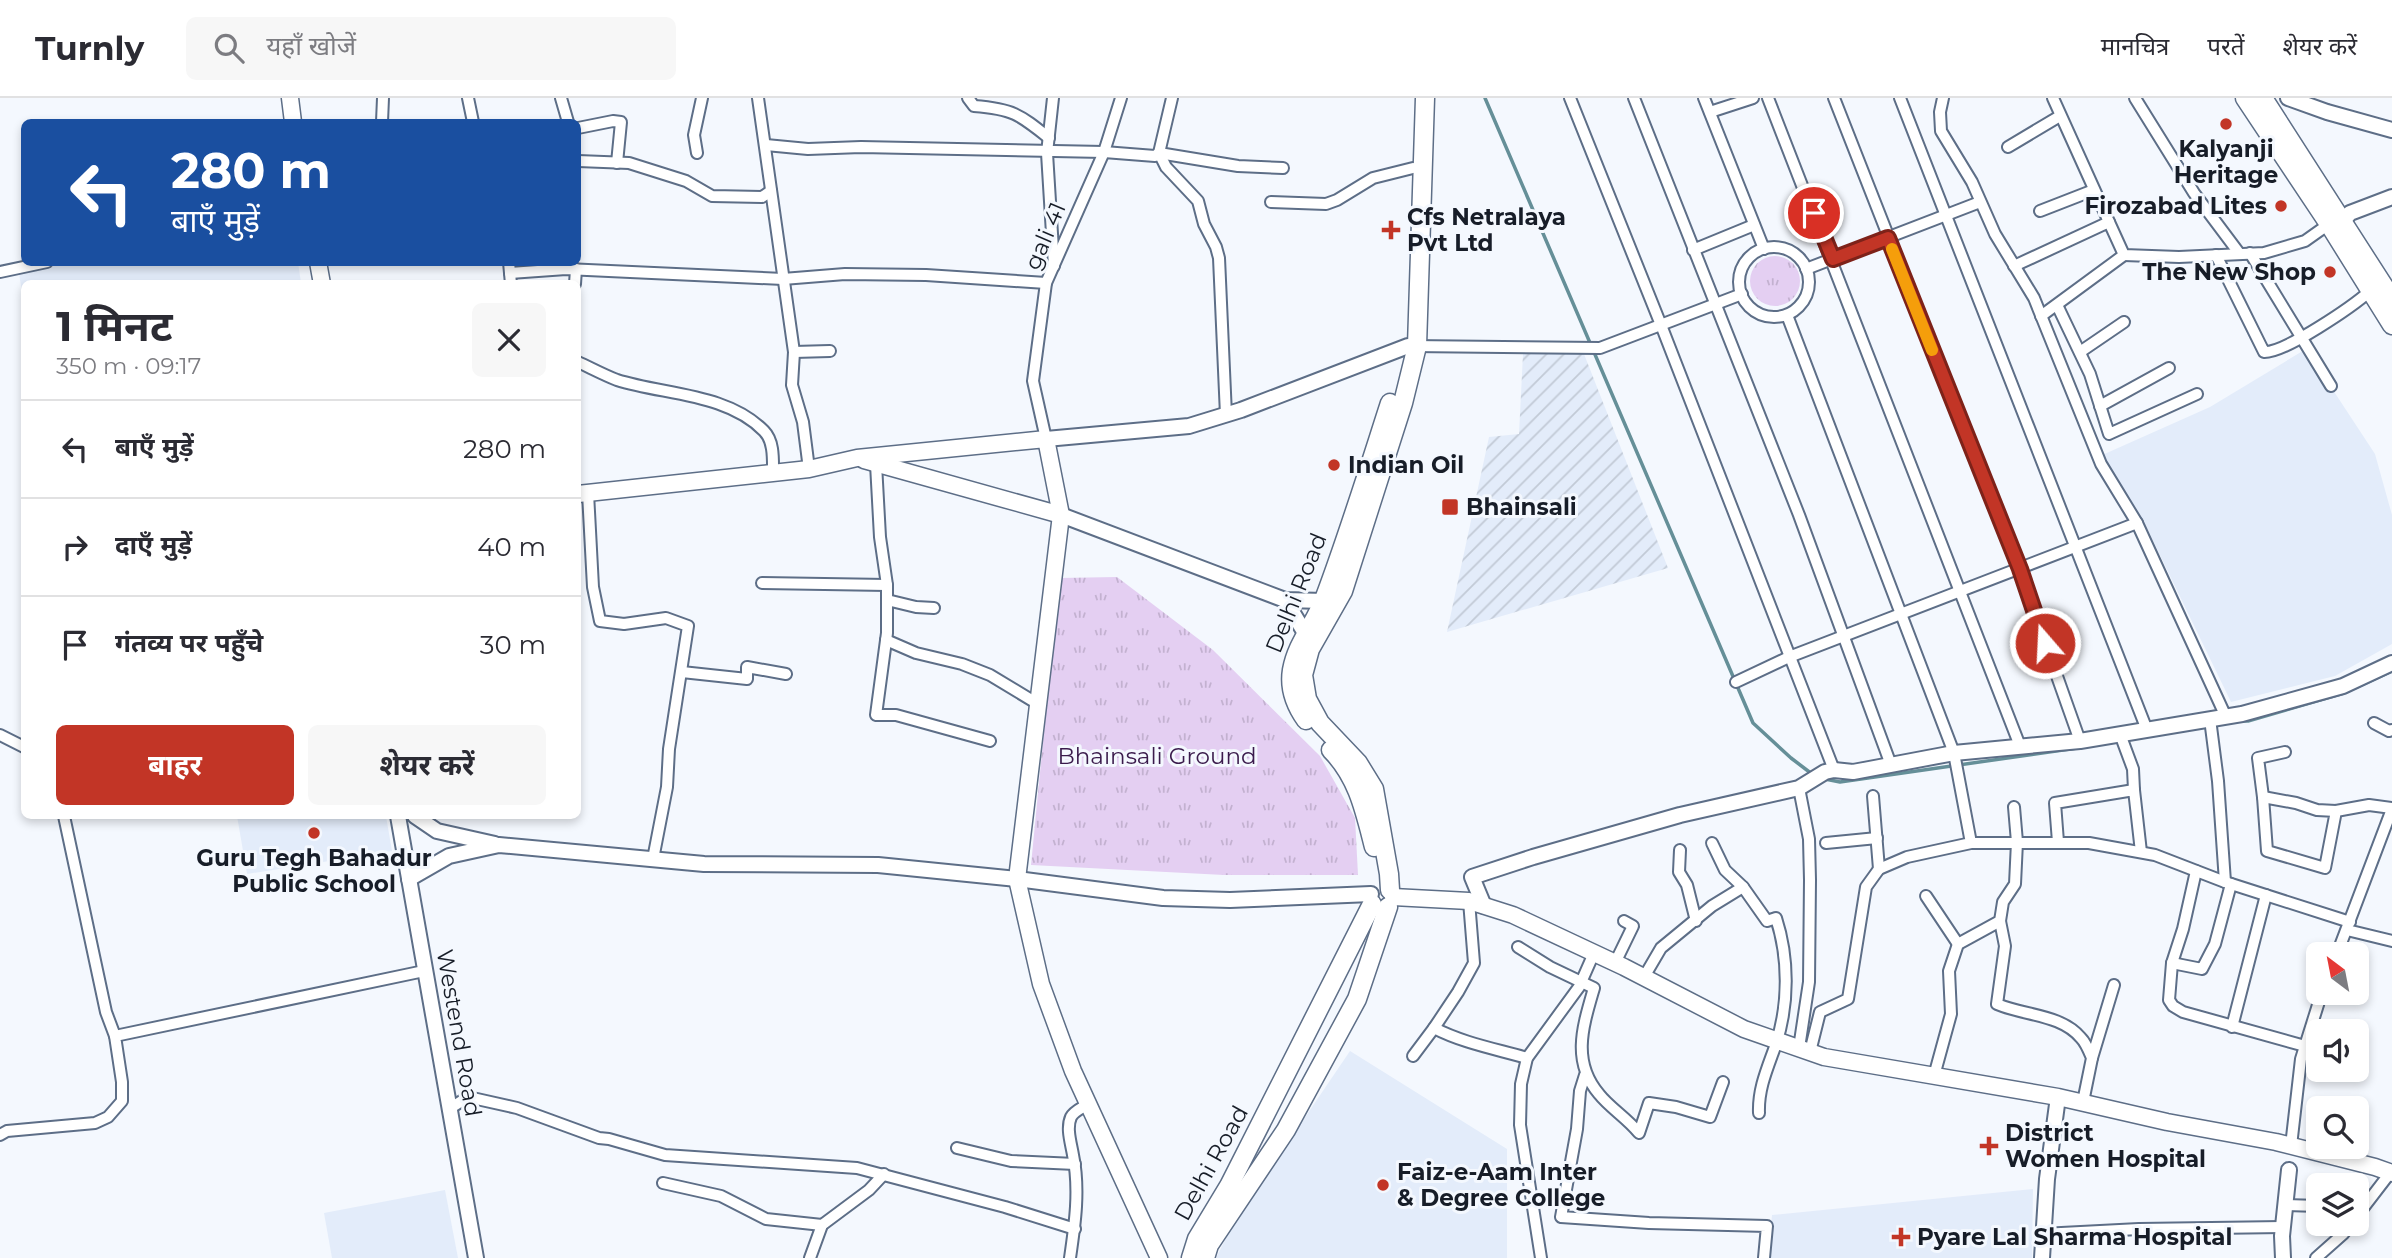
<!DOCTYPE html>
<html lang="hi">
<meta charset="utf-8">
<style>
body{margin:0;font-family:Montserrat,"Noto Sans Devanagari",sans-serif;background:#f7f7f7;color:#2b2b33;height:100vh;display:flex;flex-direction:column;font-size:26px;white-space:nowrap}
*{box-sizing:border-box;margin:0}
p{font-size:23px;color:#7c7c81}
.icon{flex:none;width:38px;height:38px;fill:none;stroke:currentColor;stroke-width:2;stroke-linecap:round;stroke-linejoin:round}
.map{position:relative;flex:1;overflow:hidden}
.panel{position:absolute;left:21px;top:182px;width:560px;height:539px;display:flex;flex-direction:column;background:#fff;border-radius:10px;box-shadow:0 4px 10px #0003}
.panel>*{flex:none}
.banner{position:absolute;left:21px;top:21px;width:560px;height:147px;border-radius:10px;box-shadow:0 4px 10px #0003;background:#1a4fa0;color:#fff;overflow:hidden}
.needle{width:46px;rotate:328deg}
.tools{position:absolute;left:2306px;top:844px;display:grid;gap:14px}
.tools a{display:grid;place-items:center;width:63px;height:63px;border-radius:10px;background:#fff;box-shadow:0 4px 10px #0003;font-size:35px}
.pin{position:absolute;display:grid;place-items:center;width:60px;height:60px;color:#fff;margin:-30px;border:4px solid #fff;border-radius:50%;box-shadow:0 2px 7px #0007}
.me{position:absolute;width:77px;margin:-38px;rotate:341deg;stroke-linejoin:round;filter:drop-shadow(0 0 5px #0008)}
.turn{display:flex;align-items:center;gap:24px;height:147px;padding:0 35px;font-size:32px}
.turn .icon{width:91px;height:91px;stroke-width:2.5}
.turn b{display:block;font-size:49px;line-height:60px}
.round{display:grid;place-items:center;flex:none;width:74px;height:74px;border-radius:10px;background:#f7f7f7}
.head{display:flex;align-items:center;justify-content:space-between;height:119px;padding:0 35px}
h1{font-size:42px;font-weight:700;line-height:52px}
.primary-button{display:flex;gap:14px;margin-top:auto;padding:14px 35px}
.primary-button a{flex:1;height:80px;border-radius:10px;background:#c23526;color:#fff;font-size:28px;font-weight:700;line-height:80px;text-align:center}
.primary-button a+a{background:#f7f7f7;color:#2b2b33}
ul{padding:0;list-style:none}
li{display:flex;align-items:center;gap:21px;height:98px;padding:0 35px;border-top:2px solid #e1e1e2}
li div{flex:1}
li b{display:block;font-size:26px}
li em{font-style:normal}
header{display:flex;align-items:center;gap:42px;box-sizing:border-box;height:98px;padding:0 35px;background:#fff;border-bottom:2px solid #e1e1e2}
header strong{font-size:33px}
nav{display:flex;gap:38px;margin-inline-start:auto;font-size:24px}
.search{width:490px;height:63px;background:#f7f7f7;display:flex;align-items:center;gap:18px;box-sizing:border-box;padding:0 24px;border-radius:10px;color:#7c7c81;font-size:26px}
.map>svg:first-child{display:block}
.built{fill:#e3ecfa}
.industrial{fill:url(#industrial-furrows)}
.park{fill:url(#park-tufts)}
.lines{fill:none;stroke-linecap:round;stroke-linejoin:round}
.stream{stroke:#658f98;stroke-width:3.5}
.minor-casing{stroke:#5d6e87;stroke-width:14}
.tertiary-casing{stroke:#5d6e87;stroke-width:18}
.secondary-casing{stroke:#5d6e87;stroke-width:19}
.primary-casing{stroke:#5d6e87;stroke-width:21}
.minor{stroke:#fff;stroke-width:10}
.tertiary{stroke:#fff;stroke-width:14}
.secondary{stroke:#fff;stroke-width:16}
.primary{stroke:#fff;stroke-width:18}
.route-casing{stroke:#7e2219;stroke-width:18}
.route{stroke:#c23526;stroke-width:12}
.slow{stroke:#f59e0b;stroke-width:12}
.poi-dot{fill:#c23526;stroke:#f4f8fe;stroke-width:2.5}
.labels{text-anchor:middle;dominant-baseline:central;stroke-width:6;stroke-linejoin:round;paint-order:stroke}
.poi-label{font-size:23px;font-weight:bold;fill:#171d28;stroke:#f4f8fe;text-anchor:start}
.street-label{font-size:23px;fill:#171d28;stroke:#f4f8fe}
.park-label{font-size:23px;fill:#3a1a4c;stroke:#f4f8fe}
</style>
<header>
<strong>Turnly</strong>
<div class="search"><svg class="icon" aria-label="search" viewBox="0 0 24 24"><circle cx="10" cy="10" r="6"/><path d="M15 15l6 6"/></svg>यहाँ खोजें</div>
<nav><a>मानचित्र</a><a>परतें</a><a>शेयर करें</a></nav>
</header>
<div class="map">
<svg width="2392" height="1160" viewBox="0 0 2392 1160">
<defs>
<pattern id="industrial-furrows" width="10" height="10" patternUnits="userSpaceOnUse" patternTransform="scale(1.75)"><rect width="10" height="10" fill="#e3ecfa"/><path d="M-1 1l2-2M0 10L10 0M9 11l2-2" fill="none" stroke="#c2cad6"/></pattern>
<pattern id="park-tufts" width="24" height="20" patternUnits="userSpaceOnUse" patternTransform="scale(1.75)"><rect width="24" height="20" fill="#e4cff2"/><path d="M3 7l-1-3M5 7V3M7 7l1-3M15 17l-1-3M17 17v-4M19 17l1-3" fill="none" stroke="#c3b1d0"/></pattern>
</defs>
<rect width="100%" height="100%" fill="#f4f8fe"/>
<g class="built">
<path d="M65,164h233l3,21 -277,1v22l-5,-33z"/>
<path d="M2306,251l69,105 17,61v129l-57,32 -104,26 -90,-186 -41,-60 110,-49z"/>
<path d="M237,718h149l6,35 -145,23z"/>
<path d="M1350,953l157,98v109h-291l18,-36z"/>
<path d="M2033,1091l-1,69h-264l4,-43z"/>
<path d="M445,1092l13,68h-126l-8,-45z"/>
</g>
<path class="industrial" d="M1523,256h61l84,214 -221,64 42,-195 30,-3z"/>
<g class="park">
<circle cx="1775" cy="183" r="25"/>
<path d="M1117,479l96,73 107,106 35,62 3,57h-134l-193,-10 28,-287z"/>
</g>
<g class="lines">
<g class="stream">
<path d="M1485,0l268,625 38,35 21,16"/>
<path d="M2240,623h8l96,-28 48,-22"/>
<path d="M1825,681l15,3 237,-34"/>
</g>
<g class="minor-casing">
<g id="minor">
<path d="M468,0l5,24"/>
<path d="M561,0l7,24"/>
<path d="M758,0l36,254 -2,33 11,37 6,47"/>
<path d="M968,0l6,8c39,3 45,8 75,32"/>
<path d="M1053,0l-6,55 7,113"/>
<path d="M1172,0l-13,55 7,14 32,34 6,23 12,23 3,11 7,157"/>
<path d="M1570,0l91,227 173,445"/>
<path d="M1634,0l165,417 92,250"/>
<path d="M1704,0l60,151"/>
<path d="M1768,0l252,648"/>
<path d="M1834,0l185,471 61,172"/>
<path d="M1900,0l247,632"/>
<path d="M1943,0l-3,14 1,19 31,51 23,52 39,64 67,166 36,59 89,194"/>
<path d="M2053,0l56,124"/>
<path d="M2135,0l59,95 45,60"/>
<path d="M1710,14l43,-14"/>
<path d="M382,24l1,-24"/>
<path d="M578,30l35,-7 8,1 -4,41"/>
<path d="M766,47l42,4 53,-2 243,5 51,4 4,-3 79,13 45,2"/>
<path d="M2008,49l52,-31"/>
<path d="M697,55l-3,-18 8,-37"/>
<path d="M578,63l51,2 57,18 26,15 50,1 9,-6"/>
<path d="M1271,104l55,2 11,-4 36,-22 40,-10"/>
<path d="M2040,113l54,-21"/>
<circle cx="1774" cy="184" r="35"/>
<path d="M1693,152l61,-25"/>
<path d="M2250,155l81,133"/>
<path d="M2216,157l48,97c21,1 89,-46 106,-61"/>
<path d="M509,164l2,22"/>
<path d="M2014,168l95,-44 15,33 55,2 85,-4 41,-12 24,-17"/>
<path d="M1806,171l174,-67"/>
<path d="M0,174l47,-10"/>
<path d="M510,175l56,-4 217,10 62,-5 81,1 120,8"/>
<path d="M575,186l1,-15"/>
<path d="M2057,207l33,69 19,60 88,-40"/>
<path d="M1787,217l167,438 17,90 -64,14 -28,12 -13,18 -18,112 -28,13 -10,40"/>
<path d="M2041,218l83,-61"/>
<path d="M1411,248l189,2 142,-54"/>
<path d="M794,254l36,-1"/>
<path d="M2080,254l44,-30"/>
<path d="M578,264c13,6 26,13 39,18 47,15 110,13 147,51 10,10 9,28 9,41"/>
<path d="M2100,308l69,-38"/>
<path d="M1046,341l-13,-58 13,-98 58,-131 17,-54"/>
<path d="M876,366l4,73 7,48v48l-11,82h20l94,26"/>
<path d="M588,395l5,94 7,34 24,3 42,-6 22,8 -19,123 -2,38 -14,72"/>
<path d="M762,485l125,2"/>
<path d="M887,502l29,7 18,1"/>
<path d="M886,542l30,13 46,11 28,11 48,29"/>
<path d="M682,574l65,7v-12l39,7"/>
<path d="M1736,584l53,-25 348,-134"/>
<path d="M2210,621l8,62 7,101"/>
<path d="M2374,625l15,8 3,-1"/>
<path d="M2120,636l13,35 1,21"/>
<path d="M0,637l24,12"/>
<path d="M1873,698l6,73"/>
<path d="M2263,699l-5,-39 27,-6"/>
<path d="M2336,713l-11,57 -58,-17 -4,-54 33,6 21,7 19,1 33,-6 23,3"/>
<path d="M64,718l42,196 9,24"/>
<path d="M2058,744l-3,-39 79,-13 7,62"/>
<path d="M1712,745l13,27 18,17"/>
<path d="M1826,745l51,-5"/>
<path d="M1971,745h118l66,12 70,27 125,40"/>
<path d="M1680,752l-1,22 8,13 9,36"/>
<path d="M2196,773l-13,58 -11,34 -3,37 4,6 10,6 122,34"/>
<path d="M1926,798l32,48"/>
<path d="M1469,803l5,62 -16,29 -24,36c29,15 62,21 93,30"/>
<path d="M2000,823l5,25 -8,58c28,12 64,10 84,34 5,5 8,13 11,20l-9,44"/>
<path d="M2347,832l45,11"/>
<path d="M1518,849l32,20 44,21c-11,38 -23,73 5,106 11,14 28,24 40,39l10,-30 27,4 34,10 13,-35"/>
<path d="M2337,856l55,-145"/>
<path d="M1615,865l18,-37 -9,-5"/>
<path d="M2172,865l30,6 13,-25 16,-60"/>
<path d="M1644,879l17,-29 51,-42 31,-19 24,34 9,-3c13,40 13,86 0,126 -8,23 -18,44 -17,69"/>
<path d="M2232,929l34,-132"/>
<path d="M1799,950l10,-66 1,-102 -1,-41 -10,-51"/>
<path d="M1413,958l21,-28"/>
<path d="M2092,960l22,-73"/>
<path d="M1585,977l-5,16 -3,38 -16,88 88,6 118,3 -3,32"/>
<path d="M1934,978l17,-62 -2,-43 9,-27 42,-23 3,-19 12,-18 2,-42 -3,-35"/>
<path d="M449,1011l19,-12 49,11 82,30 10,1 56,16 192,13 148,39 70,22"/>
<path d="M0,1037l7,-4 88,-8 13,-6 14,-16v-19l-7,-46 309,-65"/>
<path d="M2291,1048l10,-87 21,-67"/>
<path d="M957,1050l54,13 64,3"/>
<path d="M663,1085l58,13 45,23 56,6"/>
<path d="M2285,1107l34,1"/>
<path d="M2357,1118l33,-43"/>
<path d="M2042,1136l97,-5 144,-2"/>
<path d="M810,1160l12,-33 47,-35 15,-16"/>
<path d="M1070,1160c5,-34 10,-69 3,-103 -2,-12 -7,-27 -2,-38 3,-6 11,-9 17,-13"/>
<path d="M1541,1160l-21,-133 1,-41 6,-26 52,-71 15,-34"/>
<path d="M2316,1160l27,-24 9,-11"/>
</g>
</g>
<g class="tertiary-casing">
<g id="tertiary">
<path d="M2288,0l39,14 65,18"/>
<path d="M2342,124l8,-9 42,-16"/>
<path d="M1046,341l143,-13 52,-16 167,-64"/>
<path d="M1061,417l224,85 39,1 6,3"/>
<path d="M1285,502l20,33 9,5"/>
<path d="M398,718l78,442"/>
<path d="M415,718l22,15 58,13"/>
<path d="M409,781l40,-23 50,-11 205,19 174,1 139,14 146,19 67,2 141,-6"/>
<path d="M1484,808l-12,-29 61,-20 147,-42 119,-27 26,-16 9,-2 19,2 101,-19 126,-12 162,-27 101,-28 49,-23"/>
<path d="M2042,1160l5,-79 11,-82"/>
<path d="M2283,1160l-1,-22 7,-66"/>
</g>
</g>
<g class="secondary-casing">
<g id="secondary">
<path d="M290,0l3,24"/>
<path d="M318,164l4,22"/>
<path d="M864,362l197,55"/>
<path d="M578,396l231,-25 48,-11 189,-19 15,76 -44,364 24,105 32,87 86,187"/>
<path d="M1393,799l76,4 44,14 111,52 120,62 80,28 234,40 109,25 109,20 99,25 17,6"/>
</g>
</g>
<g class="primary-casing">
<g id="primary">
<path d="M2245,0l84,126 63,101"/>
<path d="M2263,0l129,201"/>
<path d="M1306,622c-10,-14 -17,-32 -14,-50 5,-28 24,-47 33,-73 24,-64 44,-129 65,-194"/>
<path d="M1331,652c27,27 34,62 43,97"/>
<path d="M1390,792l-1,-16 -15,-85 -16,-26 -38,-40 -13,-24 -4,-24 7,-26 33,-58 60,-188 14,-57 8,-248"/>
<path d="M1191,1160l6,-19 32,-53 143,-282"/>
<path d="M1205,1160l4,-13 77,-115 71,-131 31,-92"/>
</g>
</g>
<use href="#minor" class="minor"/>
<use href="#tertiary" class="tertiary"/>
<use href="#secondary" class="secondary"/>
<use href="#primary" class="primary"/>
</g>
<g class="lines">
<g class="route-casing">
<path id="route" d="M1814,115l19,46 55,-21 132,331 25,74"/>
</g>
<use href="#route" class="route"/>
<path class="slow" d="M1892,151l40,101"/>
</g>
<g class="poi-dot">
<circle cx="2226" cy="26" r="7"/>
<circle cx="2281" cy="108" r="7"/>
<path d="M1387.5 121.5h7v7h7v7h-7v7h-7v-7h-7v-7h7z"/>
<circle cx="2330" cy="174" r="7"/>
<circle cx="1334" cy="367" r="7"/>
<rect x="1441" y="400" width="18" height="18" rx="3.5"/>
<circle cx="314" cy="735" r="7"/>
<path d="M1985.5 1037.5h7v7h7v7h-7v7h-7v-7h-7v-7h7z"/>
<circle cx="1383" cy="1087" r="7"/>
<path d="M1897.5 1128.5h7v7h7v7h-7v7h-7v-7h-7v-7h7z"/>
</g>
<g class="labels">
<g class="poi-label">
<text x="2226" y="51" text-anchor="middle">Kalyanji<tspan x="2226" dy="26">Heritage</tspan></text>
<text x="2267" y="108" text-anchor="end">Firozabad Lites</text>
<text x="1407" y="119">Cfs Netralaya<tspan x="1407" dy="26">Pvt Ltd</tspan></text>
<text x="2316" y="174" text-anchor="end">The New Shop</text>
<text x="1348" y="367">Indian Oil</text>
<text x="1466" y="409">Bhainsali</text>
<text x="314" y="760" text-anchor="middle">Guru Tegh Bahadur<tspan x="314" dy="26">Public School</tspan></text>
<text x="2005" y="1035">District<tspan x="2005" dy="26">Women Hospital</tspan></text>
<text x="1397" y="1074">Faiz-e-Aam Inter<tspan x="1397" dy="26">&amp; Degree College</tspan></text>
<text x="1917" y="1139">Pyare Lal Sharma Hospital</text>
</g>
<g class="street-label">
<text transform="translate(1045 138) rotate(-67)">gali 41</text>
<text transform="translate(1296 495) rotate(-68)">Delhi Road</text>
<text transform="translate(459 935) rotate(80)">Westend Road</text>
<text transform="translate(1211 1065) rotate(-61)">Delhi Road</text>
</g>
<g class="park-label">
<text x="1157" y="658">Bhainsali Ground</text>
</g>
</g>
</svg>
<div class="tools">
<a><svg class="needle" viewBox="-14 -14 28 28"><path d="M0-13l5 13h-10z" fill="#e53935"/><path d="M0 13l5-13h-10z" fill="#7c7c81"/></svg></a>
<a><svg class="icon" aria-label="sound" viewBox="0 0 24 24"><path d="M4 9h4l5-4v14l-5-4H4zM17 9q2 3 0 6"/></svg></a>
<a><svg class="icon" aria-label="search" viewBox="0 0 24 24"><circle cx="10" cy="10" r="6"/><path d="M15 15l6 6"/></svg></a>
<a><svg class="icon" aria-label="layers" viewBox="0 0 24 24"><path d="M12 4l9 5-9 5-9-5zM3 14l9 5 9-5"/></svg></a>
</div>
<div class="pin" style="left:1814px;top:115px;background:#d93025"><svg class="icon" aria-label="arrive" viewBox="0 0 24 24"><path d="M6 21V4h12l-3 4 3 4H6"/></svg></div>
<svg class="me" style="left:2045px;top:545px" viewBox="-20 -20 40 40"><circle r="17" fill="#c23526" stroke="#fff" stroke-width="3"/><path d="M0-11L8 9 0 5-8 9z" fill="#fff"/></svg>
<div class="banner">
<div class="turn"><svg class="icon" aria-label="left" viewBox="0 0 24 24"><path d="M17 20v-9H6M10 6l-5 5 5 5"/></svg><div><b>280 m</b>बाएँ मुड़ें</div></div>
</div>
<section class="panel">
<div class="head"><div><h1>1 मिनट</h1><p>350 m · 09:17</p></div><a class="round"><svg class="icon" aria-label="close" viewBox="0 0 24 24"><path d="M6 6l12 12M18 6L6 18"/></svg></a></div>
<ul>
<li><svg class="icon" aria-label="left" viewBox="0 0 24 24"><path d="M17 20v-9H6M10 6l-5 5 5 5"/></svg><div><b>बाएँ मुड़ें</b></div><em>280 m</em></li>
<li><svg class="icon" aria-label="right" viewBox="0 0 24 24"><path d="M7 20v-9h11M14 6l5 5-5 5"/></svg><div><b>दाएँ मुड़ें</b></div><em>40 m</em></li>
<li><svg class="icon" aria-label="arrive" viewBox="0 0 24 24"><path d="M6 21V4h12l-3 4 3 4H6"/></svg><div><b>गंतव्य पर पहुँचे</b></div><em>30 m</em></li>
</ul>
<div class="primary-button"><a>बाहर</a><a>शेयर करें</a></div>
</section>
</div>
